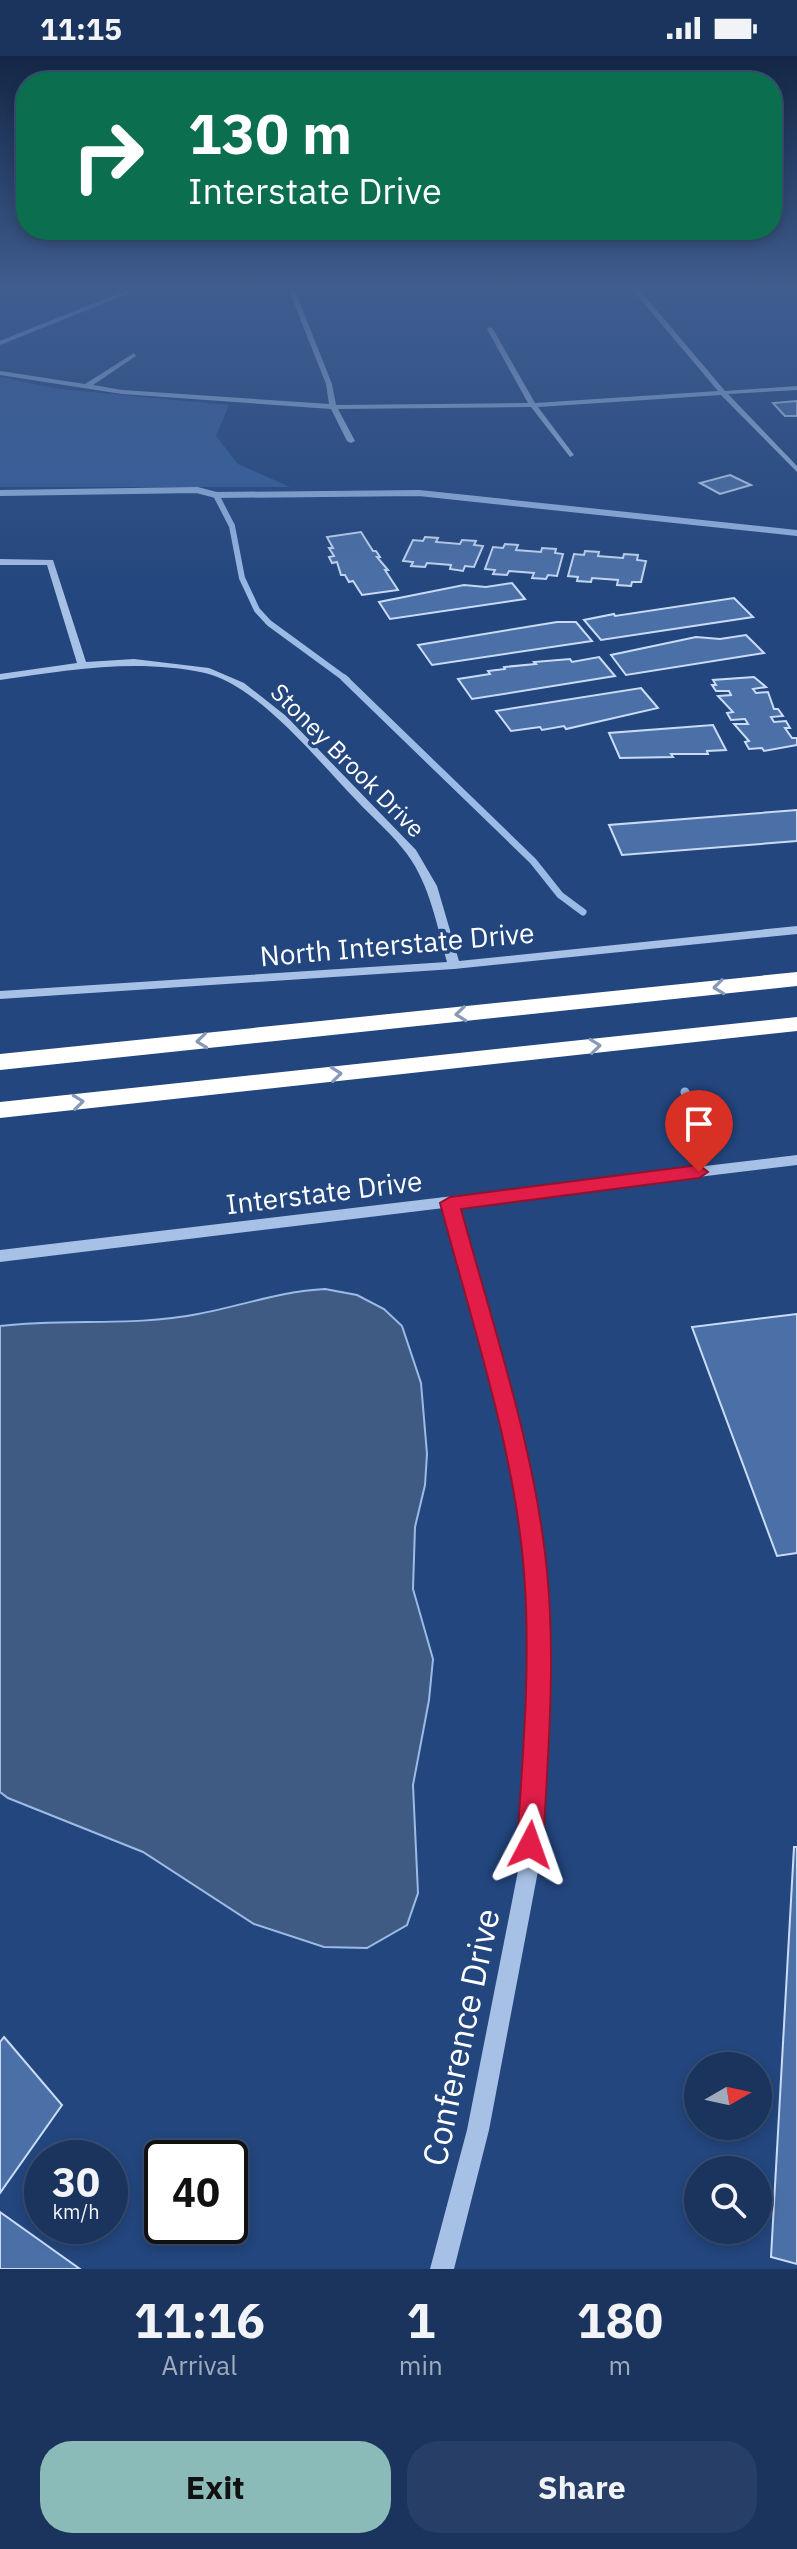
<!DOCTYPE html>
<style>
body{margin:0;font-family:"IBM Plex Sans",sans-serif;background:#273f67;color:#f1f3f6;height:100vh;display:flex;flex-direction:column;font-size:30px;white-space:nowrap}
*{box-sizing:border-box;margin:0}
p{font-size:26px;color:#9faabc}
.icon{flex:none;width:44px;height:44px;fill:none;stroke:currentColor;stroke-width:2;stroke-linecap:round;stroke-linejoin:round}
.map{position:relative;height:2213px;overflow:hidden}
.sheet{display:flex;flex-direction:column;background:#1a345e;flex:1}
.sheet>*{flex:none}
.guide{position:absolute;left:16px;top:16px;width:766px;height:168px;border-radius:32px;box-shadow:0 4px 12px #0003,0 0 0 2px #384f73;background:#0b6e4f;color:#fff;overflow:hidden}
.needle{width:52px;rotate:81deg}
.controls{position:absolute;left:684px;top:1996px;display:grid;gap:16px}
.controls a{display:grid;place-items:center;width:88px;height:88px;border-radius:50%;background:#1a345e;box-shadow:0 4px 12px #0003,0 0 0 2px #384f73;font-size:40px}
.speed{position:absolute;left:24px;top:2084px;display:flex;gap:16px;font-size:40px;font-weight:700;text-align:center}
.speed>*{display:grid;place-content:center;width:104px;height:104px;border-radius:50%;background:#1a345e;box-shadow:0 4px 12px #0003,0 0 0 2px #384f73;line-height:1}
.speed small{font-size:20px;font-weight:400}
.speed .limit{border:4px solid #111;border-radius:12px;background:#fff;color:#111}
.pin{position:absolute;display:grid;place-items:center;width:68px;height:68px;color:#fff;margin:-82px -34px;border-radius:50% 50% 50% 0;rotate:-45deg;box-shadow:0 0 8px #0007}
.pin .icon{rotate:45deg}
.me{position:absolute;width:88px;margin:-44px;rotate:4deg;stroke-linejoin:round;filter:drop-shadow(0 0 6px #0008)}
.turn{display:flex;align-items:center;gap:28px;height:168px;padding:0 40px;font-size:36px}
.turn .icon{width:104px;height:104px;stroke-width:2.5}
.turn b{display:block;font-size:56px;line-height:68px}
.eta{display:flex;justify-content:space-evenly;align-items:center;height:136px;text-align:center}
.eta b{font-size:48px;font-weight:700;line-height:56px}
.cta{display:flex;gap:16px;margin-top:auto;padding:16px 40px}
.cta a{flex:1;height:92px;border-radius:32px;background:#8bbbb9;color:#111;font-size:32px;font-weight:700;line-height:92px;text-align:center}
.cta a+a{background:#273f67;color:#f1f3f6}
.status{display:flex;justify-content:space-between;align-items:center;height:56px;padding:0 40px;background:#1a345e;direction:ltr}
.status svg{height:22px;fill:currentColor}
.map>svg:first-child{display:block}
.green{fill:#365f9c}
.water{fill:#405b83;stroke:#9bbbe7;stroke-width:2}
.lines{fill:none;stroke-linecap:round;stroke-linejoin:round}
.stream-far3{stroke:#9bbbe7;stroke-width:4}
.stream-far2{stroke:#9bbbe7;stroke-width:6}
.stream-far1{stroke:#9bbbe7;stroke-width:7}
.stream{stroke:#9bbbe7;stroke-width:9}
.building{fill:#4b70a7;stroke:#cadcf5;stroke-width:2}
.minor{fill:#a7c1e6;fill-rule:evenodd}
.highway{fill:#fff;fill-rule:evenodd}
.oneway{stroke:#8699b8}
.route{fill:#e11d48;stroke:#92132f;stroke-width:2}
.labels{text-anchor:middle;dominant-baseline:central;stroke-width:7;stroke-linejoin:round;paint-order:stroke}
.far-street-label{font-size:24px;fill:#fff;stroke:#23467e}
.street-label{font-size:28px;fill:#fff;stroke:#23467e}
.near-street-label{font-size:34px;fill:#fff;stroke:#23467e}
</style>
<div class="status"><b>11:15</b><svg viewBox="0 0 49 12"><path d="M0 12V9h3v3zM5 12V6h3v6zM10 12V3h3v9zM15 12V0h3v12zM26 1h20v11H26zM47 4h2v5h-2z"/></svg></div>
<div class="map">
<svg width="797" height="2213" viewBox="0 0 797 2213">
<rect width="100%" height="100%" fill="#23467e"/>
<path class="green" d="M0,321l59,12 170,16 -13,31 22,28 52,23h-290z"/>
<path class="water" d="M325,1233l32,6 27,14 18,17 19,57 6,71 -2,31 -10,42 -2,62 20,70 -4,41 -16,85 5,108 -11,32 -40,23 -43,-1 -70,-23 -111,-72 -135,-54 -8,-6v-466c66,-8 133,1 198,-12 44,-8 82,-23 127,-25z"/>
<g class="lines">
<path class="stream-far3" d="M0,287l137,-55"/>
<g class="stream-far2">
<path d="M0,437l197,-3 19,5 203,-2 378,40"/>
<path d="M216,439l16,31 10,52 15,32 12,13 78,57"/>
</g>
<path class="stream-far1" d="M344,622l189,183 27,34 23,17"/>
<path class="stream" d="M685,1036l25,58"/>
</g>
<g class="building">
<path d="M797,345v15h-12l-12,-13z"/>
<path d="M730,419l21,10 -31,9 -20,-11z"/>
<path d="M361,476l12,19h3l4,6h-3l11,13h-3l13,20 -36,5 -9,-14 -4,1 -4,-7h-4l-4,-13 -5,1 -3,-6 5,-1 -5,-8h4l-6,-11z"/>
<path d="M425,481l13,1 -2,4 24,2 2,-4 14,1 -2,4 9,1 -9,21 -9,-1 -2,5 -13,-2 1,-4 -24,-2 -2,4 -14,-1 2,-4 -10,-1 10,-21 10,1z"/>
<path d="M505,488l13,1 -2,5 25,2 1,-4 14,1 -1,4 8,1 -6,22 -9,-1 -2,4 -14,-1 2,-5 -25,-2 -2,4 -14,-1 2,-4 -10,-1 8,-22 10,1z"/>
<path d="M585,495l14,1 -1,4 25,2 1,-4 14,1 -1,5 9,1 -5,21h-9l-1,4 -14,-1 1,-5 -26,-2 -1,4 -14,-1 1,-4 -10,-1 6,-22 10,1z"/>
<path d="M512,527l13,16 -135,20 -11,-17 85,-17 22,2z"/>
<path d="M734,542l19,19 -152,23 -17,-20 30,-6 1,2z"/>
<path d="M557,566h19l16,19 -160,24 -14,-20z"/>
<path d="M746,579l18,18 -138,22 -15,-20 85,-18 24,2z"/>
<path d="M599,601l16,19 -143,23 -14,-20 32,-5 -2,-3 17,-2 -1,-2 32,-3 -2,-2 36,-3 2,3z"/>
<path d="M754,621l12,10 -13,2 3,4 12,-1 6,17h4l5,7 -12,1 3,5 12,-1 4,7h-5l7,10h5v7l-33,6 -2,-3 -13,1 -4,-7 4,-1 -15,-17h14l-3,-5 -14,1 -4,-7 6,-1 -15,-16 13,-1 -2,-4h-13l-4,-6h4l-3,-5z"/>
<path d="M641,632l17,20 -92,21 -2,-3 -22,4 -2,-3 -29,4 -15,-20z"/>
<path d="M713,669l13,25 -19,1 1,3h-37l2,3 -53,1 -11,-25z"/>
<path d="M797,754v31l-175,14 -13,-30z"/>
<path d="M797,1258v239l-20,3 -85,-229z"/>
<path d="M794,1791h3v417l-26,-7z"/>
<path d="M4,1981l58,68 -62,88v-151z"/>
<path d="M0,2156l80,57h-80z"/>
</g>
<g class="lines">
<g class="minor">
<path d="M288,232h6l38,96 4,21 192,-2 -41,-74 3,-2 3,2 42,74 183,-12 -87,-103h7l87,103 72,-5v4l-69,4 69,72v6l-76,-77 -183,12 36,48 -4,2 -39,-50 -193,2 17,32 -4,2 -4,-2 -16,-32 -209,-15 -122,-19v-4l85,13 49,-31 2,3 -43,29 29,5 207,14 -3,-20z"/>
<path d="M0,503l53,1 33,102 48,-3 75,9 35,15 42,33 130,134 21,36 22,75 338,-35v8l-343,35 -454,30v-8l447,-29c-10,-36 -17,-77 -40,-108 -14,-19 -34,-36 -50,-53 -37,-38 -99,-116 -152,-128 -68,-15 -137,-3 -205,7v-6l77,-11 -30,-98h-47z"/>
<path d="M797,1099v10l-339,41 65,244 21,118 6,96 -12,207 -49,259 -35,139h-24l37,-139 51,-259 14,-207 -6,-96 -19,-118 -63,-242 -444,54v-12z"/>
</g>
<g class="highway">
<path d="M797,916v14l-797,84v-16z"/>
<path d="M797,961v14l-797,87v-16z"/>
</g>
</g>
<defs><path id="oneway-chevron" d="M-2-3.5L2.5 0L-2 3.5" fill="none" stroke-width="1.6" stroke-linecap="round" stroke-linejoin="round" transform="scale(2)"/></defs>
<g class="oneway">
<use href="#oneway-chevron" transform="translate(719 931) rotate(174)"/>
<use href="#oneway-chevron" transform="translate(461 958) rotate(174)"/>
<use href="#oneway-chevron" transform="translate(202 985) rotate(174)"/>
<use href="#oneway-chevron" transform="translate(595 990) rotate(-6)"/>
<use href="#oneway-chevron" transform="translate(336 1018) rotate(-6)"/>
<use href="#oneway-chevron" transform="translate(78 1046) rotate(-6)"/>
</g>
<linearGradient id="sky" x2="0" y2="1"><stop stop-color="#132645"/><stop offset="0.43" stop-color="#3f5d8f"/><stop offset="1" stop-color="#3f5d8f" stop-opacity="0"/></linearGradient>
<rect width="797" height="542" fill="url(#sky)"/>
<path class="route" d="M699,1109l9,7 -9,6 -238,31c32,118 74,239 86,362 9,92 1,182 -4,274l-4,9 -9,4 -9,-4 -4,-9c6,-92 14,-182 7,-274 -10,-124 -52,-247 -84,-368l10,-6z"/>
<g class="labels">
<g class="far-street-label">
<text transform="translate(348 704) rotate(45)">Stoney Brook Drive</text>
</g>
<g class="street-label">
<text transform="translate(397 888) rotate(-5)">North Interstate Drive</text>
<text transform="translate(324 1136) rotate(-7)">Interstate Drive</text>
</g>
<g class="near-street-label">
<text transform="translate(460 1981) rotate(-78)">Conference Drive</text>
</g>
</g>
</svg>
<div class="controls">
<a><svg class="needle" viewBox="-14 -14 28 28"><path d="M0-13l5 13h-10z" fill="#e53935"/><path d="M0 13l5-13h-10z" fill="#9faabc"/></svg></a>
<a><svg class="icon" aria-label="search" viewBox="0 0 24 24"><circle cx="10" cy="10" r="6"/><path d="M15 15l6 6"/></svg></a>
</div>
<div class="speed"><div>30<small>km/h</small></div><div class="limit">40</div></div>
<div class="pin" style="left:699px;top:1116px;background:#d93025"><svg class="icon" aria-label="arrive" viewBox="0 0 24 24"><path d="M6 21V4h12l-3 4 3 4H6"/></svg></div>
<svg class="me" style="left:530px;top:1789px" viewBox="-20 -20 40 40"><path d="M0-17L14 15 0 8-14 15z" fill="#e11d48" stroke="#fff" stroke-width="4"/></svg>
<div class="guide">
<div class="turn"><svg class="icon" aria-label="right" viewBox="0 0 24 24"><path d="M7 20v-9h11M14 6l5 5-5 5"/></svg><div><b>130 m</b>Interstate Drive</div></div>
</div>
</div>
<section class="sheet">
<div class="eta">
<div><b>11:16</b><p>Arrival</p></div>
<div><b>1</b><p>min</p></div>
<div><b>180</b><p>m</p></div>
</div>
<div class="cta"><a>Exit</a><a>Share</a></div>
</section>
